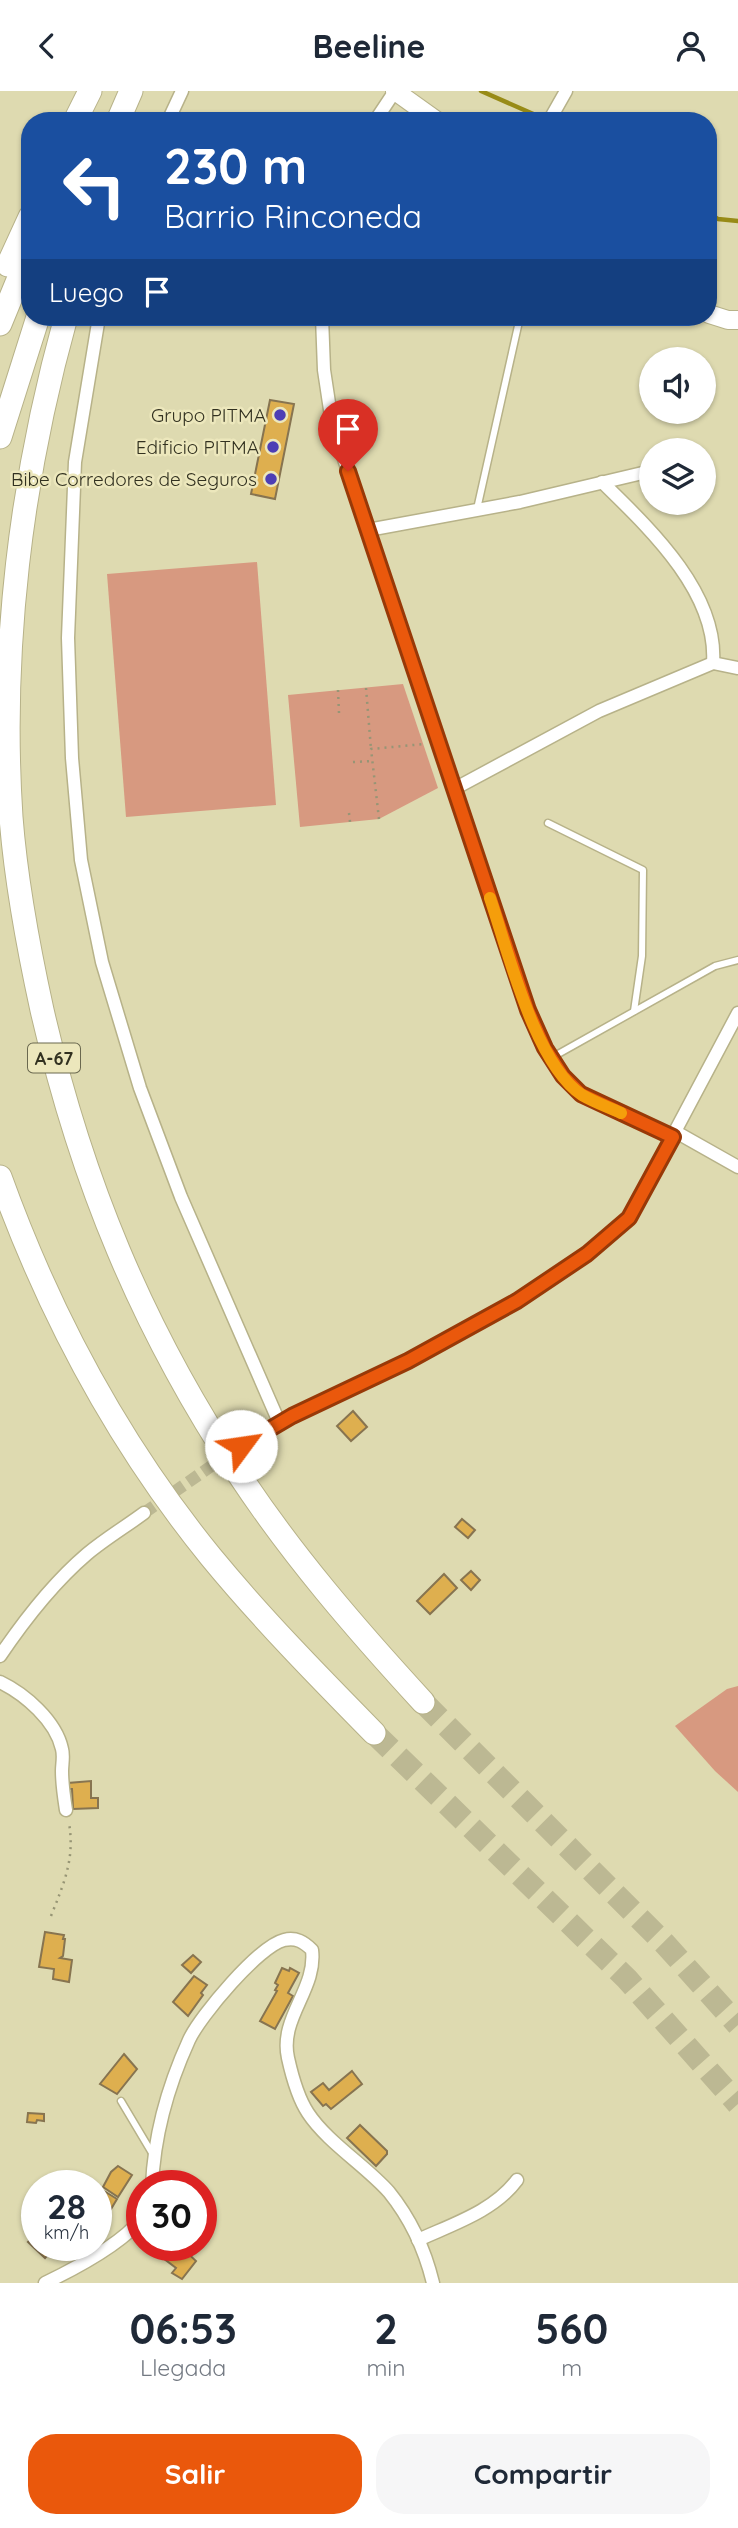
<!DOCTYPE html>
<html lang="es">
<style>
body{margin:0;font-family:Quicksand,sans-serif;background:#f6f6f7;color:#1f2937;height:100vh;display:flex;flex-direction:column;font-size:26px;white-space:nowrap}
*{box-sizing:border-box;margin:0}
p{font-size:23px;color:#747a83}
.icon{flex:none;width:38px;height:38px;fill:none;stroke:currentColor;stroke-width:2;stroke-linecap:round;stroke-linejoin:round}
.map{position:relative;height:2192px;overflow:hidden}
.sheet{display:flex;flex-direction:column;background:#fff;flex:1}
.sheet>*{flex:none}
.hud{position:absolute;left:21px;top:21px;width:696px;height:214px;border-radius:28px;box-shadow:0 2px 5px #0004;background:#1a4fa0;color:#fff;overflow:hidden}
.fabs{position:absolute;left:639px;top:256px;display:grid;gap:14px}
.fabs a{display:grid;place-items:center;width:77px;height:77px;border-radius:50%;background:#fff;box-shadow:0 2px 5px #0004;font-size:35px}
.speed{position:absolute;left:21px;top:2079px;display:flex;gap:14px;font-size:35px;font-weight:700;text-align:center}
.speed>*{display:grid;place-content:center;width:91px;height:91px;border-radius:50%;background:#fff;box-shadow:0 2px 5px #0004;line-height:1}
.speed small{font-size:18px;font-weight:400}
.speed .limit{border:10px solid #d22;background:#fff;color:#111}
.pin{position:absolute;display:grid;place-items:center;width:60px;height:60px;color:#fff;margin:-72px -30px;border-radius:50% 50% 50% 0;rotate:-45deg;box-shadow:0 0 7px #0007}
.pin .icon{rotate:45deg}
.me{position:absolute;width:77px;margin:-38px;rotate:59deg;stroke-linejoin:round;filter:drop-shadow(0 0 5px #0008)}
.turn{display:flex;align-items:center;gap:24px;height:147px;padding:0 28px;font-size:32px}
.turn .icon{width:91px;height:91px;stroke-width:2.5}
.turn b{display:block;font-size:49px;line-height:60px}
.then{display:flex;align-items:center;height:66px;padding:0 28px;background:#0003;gap:14px;font-size:26px}
.eta{display:flex;justify-content:space-evenly;align-items:center;height:119px;text-align:center}
.eta b{font-size:42px;font-weight:700;line-height:49px}
.primary-button{display:flex;gap:14px;margin-top:auto;padding:14px 28px}
.primary-button a{flex:1;height:80px;border-radius:28px;background:#ea580c;color:#fff;font-size:28px;font-weight:700;line-height:80px;text-align:center}
.primary-button a+a{background:#f6f6f7;color:#1f2937}
header{display:flex;justify-content:space-between;align-items:center;height:91px;padding:0 28px;background:#fff;font-size:32px;font-weight:700}
.map>svg:first-child{display:block}
.green{fill:#d79980}
.lines{fill:none;stroke-linecap:round;stroke-linejoin:round}
.stream{stroke:#988b17;stroke-width:4.5}
.building{fill:#deaf4f;stroke:#877450;stroke-width:2}
.street-tunnel{stroke:#bcb893;stroke-width:12;stroke-dasharray:12 6;stroke-linecap:butt}
.highway-tunnel{stroke:#bcb893;stroke-width:23;stroke-dasharray:23 11;stroke-linecap:butt}
.lane-casing{stroke:#b7b289;stroke-width:9}
.street-casing{stroke:#b7b289;stroke-width:15}
.secondary-casing{stroke:#b7b289;stroke-width:20}
.highway-casing{stroke:#b7b289;stroke-width:25}
.path{stroke:#979575;stroke-width:2.5;stroke-dasharray:2 5;stroke-linecap:butt}
.lane{stroke:#fff;stroke-width:6}
.street{stroke:#fff;stroke-width:12}
.secondary{stroke:#fff;stroke-width:18}
.highway{stroke:#fff;stroke-width:23}
.route-casing{stroke:#983908;stroke-width:18}
.route{stroke:#ea580c;stroke-width:12}
.slow{stroke:#f59e0b;stroke-width:12}
.poi-dot{fill:#4d3eb5;stroke:#ece7bc;stroke-width:2.5}
.labels{text-anchor:middle;dominant-baseline:central;stroke-width:5;stroke-linejoin:round;paint-order:stroke}
.shield{fill:#ece7bc;stroke:#6a684f;stroke-width:2}
.shield-label{font-size:18px;font-weight:bold;fill:#323120}
.poi-label{font-size:19px;fill:#323120;stroke:#ece7bc;text-anchor:end}
</style>
<header><svg class="icon" aria-label="back" viewBox="0 0 24 24"><path d="M15 5l-7 7 7 7"/></svg>Beeline<svg class="icon" aria-label="person" viewBox="0 0 24 24"><circle cx="12" cy="8" r="4"/><path d="M4 21q1-7 8-7t8 7"/></svg></header>
<div class="map">
<svg width="738" height="2192" viewBox="0 0 738 2192">
<rect width="100%" height="100%" fill="#dedab0"/>
<g class="green">
<path d="M257,471l19,243 -150,12 -19,-243z"/>
<path d="M403,593l35,104 -59,31 -79,8 -12,-132z"/>
<path d="M738,1595v106l-23,-21 -40,-45 52,-37z"/>
</g>
<g class="lines">
<g class="stream">
<path d="M481,0l66,29"/>
<path d="M709,122l9,6 20,2"/>
</g>
</g>
<g class="building">
<path d="M270,309l24,4 -19,95 -24,-5z"/>
<path d="M353,1320l14,16 -16,14 -14,-15z"/>
<path d="M462,1428l13,11 -7,8 -13,-11z"/>
<path d="M471,1480l9,9 -9,10 -10,-10z"/>
<path d="M444,1483l13,14 -27,26 -13,-13z"/>
<path d="M91,1690v17h7v10l-25,1 -1,-20h-4v-6z"/>
<path d="M45,1841l19,3 -1,4h2l-2,17 -3,2 12,2 -3,22 -16,-3 1,-10 -15,-2z"/>
<path d="M193,1864l8,7 -10,11 -9,-8z"/>
<path d="M282,1877l7,3 1,-3 9,5 -11,20 5,3 -18,33 -15,-8 17,-30 -2,-1 3,-5 -3,-2z"/>
<path d="M194,1885l13,9 -6,8 2,2 -15,21 -15,-14z"/>
<path d="M124,1963l13,15 -20,25 -17,-10z"/>
<path d="M352,1980l10,13 -31,25 -5,-5 -3,2 -12,-14 12,-9 6,7z"/>
<path d="M28,2022l16,1v7l-7,-1 -1,3 -9,-1z"/>
<path d="M360,2034l27,26v3l-11,12 -29,-28z"/>
<path d="M118,2075l14,9 -14,22 -15,-10 8,-15z"/>
<path d="M96,2095l21,13 -15,25 -6,-2z"/>
<path d="M37,2142v12h20l-12,13 -17,-16z"/>
<path d="M160,2154h19l17,16 -14,18 -10,-6 4,-5 -21,-16z"/>
</g>
<g class="lines">
<path class="street-tunnel" d="M144,1422l86,-60"/>
<g class="highway-tunnel">
<path d="M423,1611l242,242 73,81"/>
<path d="M374,1642l253,246 111,125"/>
</g>
<g class="lane-casing">
<g id="lane">
<path d="M477,418l43,-192"/>
<path d="M548,732l95,47 -1,86 -8,55"/>
<path d="M551,967l164,-92 23,-6"/>
<path d="M121,2010l31,52"/>
</g>
</g>
<g class="street-casing">
<g id="street">
<path d="M168,30l14,-30"/>
<path d="M375,30l20,-30"/>
<path d="M549,30l17,-30"/>
<path d="M99,226l-24,145 -7,176 4,120 9,102 21,102 38,126 41,109 98,225"/>
<path d="M322,226l2,53 8,53 196,587 17,38 18,28 18,18 92,43"/>
<path d="M602,391c46,45 116,110 111,181"/>
<path d="M368,439l152,-28 131,-31"/>
<path d="M454,698l145,-78 114,-48 24,5"/>
<path d="M676,1041l62,35"/>
<path d="M241,1355l64,-37 103,-48 109,-59 70,-48 42,-36 109,-205"/>
<path d="M0,1565c25,-37 53,-73 87,-102 18,-15 38,-27 57,-41"/>
<path d="M0,1591c25,12 56,39 62,67 2,7 0,15 0,22 0,14 2,26 4,39"/>
<path d="M152,2095c2,-50 16,-100 37,-146 11,-24 70,-94 95,-100 12,-3 20,2 28,10 5,39 -33,68 -24,108 4,18 10,40 20,55 19,29 58,53 81,79 21,26 36,58 44,91"/>
<path d="M418,2149c35,-16 76,-29 99,-60"/>
<path d="M45,2192c29,-14 78,-40 97,-65"/>
</g>
</g>
<g class="secondary-casing">
<g id="secondary">
<path d="M395,0l42,30"/>
<path d="M709,223l19,6h10"/>
</g>
</g>
<g class="highway-casing">
<g id="highway">
<path d="M75,30l15,-30"/>
<path d="M118,30l13,-30"/>
<path d="M8,174l22,-48"/>
<path d="M66,226c-45,161 -66,332 -55,500 5,65 17,129 31,193 39,170 100,318 196,463 54,82 118,156 185,229"/>
<path d="M0,233l30,-73"/>
<path d="M0,346l38,-120"/>
<path d="M0,1086c49,136 119,267 211,380 51,62 107,119 163,176"/>
</g>
</g>
<g class="path">
<path d="M366,597l5,61"/>
<path d="M338,599l1,23"/>
<path d="M353,671l19,-1"/>
<path d="M349,722l1,9"/>
<path d="M379,728l-8,-70 53,-5"/>
<path d="M51,1825c13,-33 24,-57 18,-93"/>
</g>
<use href="#lane" class="lane"/>
<use href="#street" class="street"/>
<use href="#secondary" class="secondary"/>
<use href="#highway" class="highway"/>
</g>
<g class="lines">
<g class="route-casing">
<path id="route" d="M241,1355l51,-30 116,-55 109,-60 70,-47 42,-36 44,-81 -92,-43 -18,-18 -18,-28 -17,-38 -180,-539"/>
</g>
<use href="#route" class="route"/>
<path class="slow" d="M490,807c18,53 45,166 92,197 12,7 26,12 39,18"/>
</g>
<g class="poi-dot">
<circle cx="280" cy="324" r="7"/>
<circle cx="273" cy="356" r="7"/>
<circle cx="271" cy="388" r="7"/>
</g>
<g class="labels">
<rect class="shield" x="28" y="952.5" width="52" height="29" rx="5"/>
<g class="shield-label">
<text x="54" y="967">A-67</text>
</g>
<g class="poi-label">
<text x="266" y="324">Grupo PITMA</text>
<text x="259" y="356">Edificio PITMA</text>
<text x="257" y="388">Bibe Corredores de Seguros</text>
</g>
</g>
</svg>
<div class="fabs">
<a><svg class="icon" aria-label="sound" viewBox="0 0 24 24"><path d="M4 9h4l5-4v14l-5-4H4zM17 9q2 3 0 6"/></svg></a>
<a><svg class="icon" aria-label="layers" viewBox="0 0 24 24"><path d="M12 4l9 5-9 5-9-5zM3 14l9 5 9-5"/></svg></a>
</div>
<div class="speed"><div>28<small>km/h</small></div><div class="limit">30</div></div>
<div class="pin" style="left:348px;top:380px;background:#d93025"><svg class="icon" aria-label="arrive" viewBox="0 0 24 24"><path d="M6 21V4h12l-3 4 3 4H6"/></svg></div>
<svg class="me" style="left:241px;top:1355px" viewBox="-20 -20 40 40"><circle r="19" fill="#fff"/><path d="M0-13L10 11 0 6-10 11z" fill="#ea580c"/></svg>
<div class="hud">
<div class="turn"><svg class="icon" aria-label="left" viewBox="0 0 24 24"><path d="M17 20v-9H6M10 6l-5 5 5 5"/></svg><div><b>230 m</b>Barrio Rinconeda</div></div>
<div class="then">Luego<svg class="icon" aria-label="arrive" viewBox="0 0 24 24"><path d="M6 21V4h12l-3 4 3 4H6"/></svg></div>
</div>
</div>
<section class="sheet">
<div class="eta">
<div><b>06:53</b><p>Llegada</p></div>
<div><b>2</b><p>min</p></div>
<div><b>560</b><p>m</p></div>
</div>
<div class="primary-button"><a>Salir</a><a>Compartir</a></div>
</section>
